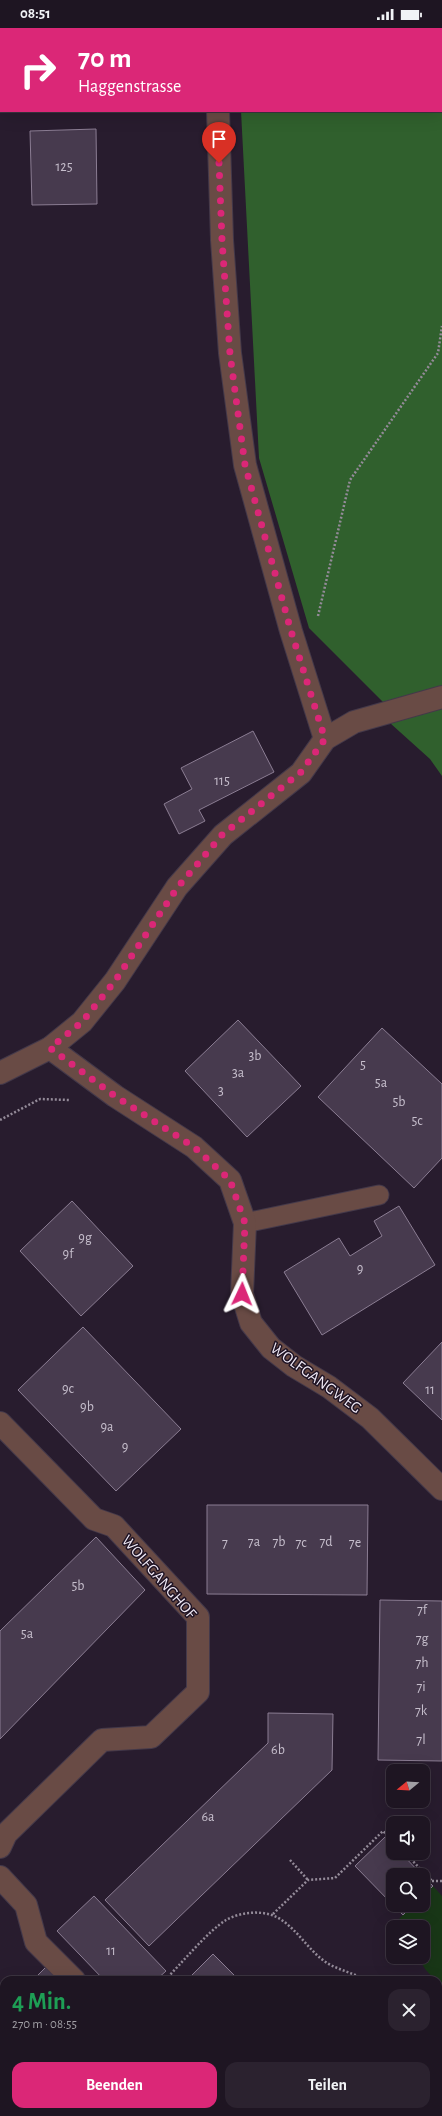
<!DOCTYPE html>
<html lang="de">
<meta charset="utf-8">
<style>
body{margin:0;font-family:"Alegreya Sans",sans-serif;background:#2b222f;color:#f1f3f6;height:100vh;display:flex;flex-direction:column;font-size:15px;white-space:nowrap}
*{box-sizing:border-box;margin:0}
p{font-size:13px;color:#a19fa5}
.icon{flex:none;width:22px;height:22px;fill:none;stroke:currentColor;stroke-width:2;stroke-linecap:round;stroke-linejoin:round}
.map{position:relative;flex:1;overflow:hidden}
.details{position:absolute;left:0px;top:1948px;width:442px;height:140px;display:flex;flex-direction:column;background:#1e1522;border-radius:12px 12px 0 0;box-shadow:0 4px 16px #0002,0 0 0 1px #3c3440}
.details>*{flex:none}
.banner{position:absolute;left:0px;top:0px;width:442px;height:84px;box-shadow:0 4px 16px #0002,0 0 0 1px #3c3440;background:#db2777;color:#fff;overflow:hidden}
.needle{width:26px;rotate:252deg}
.tools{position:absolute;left:386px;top:1736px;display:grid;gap:8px}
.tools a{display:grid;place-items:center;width:44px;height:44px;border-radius:8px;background:#1e1522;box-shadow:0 4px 16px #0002,0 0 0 1px #3c3440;font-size:20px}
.pin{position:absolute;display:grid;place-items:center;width:34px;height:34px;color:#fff;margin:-41px -17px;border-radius:50% 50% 50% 0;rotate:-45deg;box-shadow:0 0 4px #0007}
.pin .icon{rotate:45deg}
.me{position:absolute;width:44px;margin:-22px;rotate:2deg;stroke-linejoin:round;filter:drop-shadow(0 0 3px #0008)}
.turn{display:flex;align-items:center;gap:14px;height:84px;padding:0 12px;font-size:18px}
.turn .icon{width:52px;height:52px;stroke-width:2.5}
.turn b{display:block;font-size:28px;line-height:34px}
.round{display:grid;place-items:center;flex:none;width:42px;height:42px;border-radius:12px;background:#2b222f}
.summary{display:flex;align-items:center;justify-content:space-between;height:68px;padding:0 12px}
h1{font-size:24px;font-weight:700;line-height:30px;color:#1e9e55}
.action{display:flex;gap:8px;margin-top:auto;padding:8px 12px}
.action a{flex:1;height:46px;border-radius:12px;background:#db2777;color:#fff;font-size:16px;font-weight:700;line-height:46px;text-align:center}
.action a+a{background:#2b222f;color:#f1f3f6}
.status{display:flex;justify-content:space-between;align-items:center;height:28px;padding:0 20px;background:#1e1522;direction:ltr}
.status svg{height:11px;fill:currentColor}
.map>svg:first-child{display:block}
.green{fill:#193717}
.forest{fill:#30602d}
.building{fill:#473a4e;stroke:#8b7d93}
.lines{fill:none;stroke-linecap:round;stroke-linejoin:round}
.lane-casing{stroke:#44394a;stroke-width:21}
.street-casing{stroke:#44394a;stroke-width:24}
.path{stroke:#948b99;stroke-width:2.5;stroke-dasharray:2 2;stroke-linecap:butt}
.lane{stroke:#694b45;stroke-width:19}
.street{stroke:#694b45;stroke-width:22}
.route{stroke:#db2777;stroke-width:7;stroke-dasharray:0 12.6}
.labels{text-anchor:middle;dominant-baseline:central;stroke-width:3;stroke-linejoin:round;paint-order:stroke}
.number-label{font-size:14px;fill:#c6becc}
.street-label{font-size:16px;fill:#f1eaf6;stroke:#1e1324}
</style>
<div class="status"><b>08:51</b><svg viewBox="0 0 49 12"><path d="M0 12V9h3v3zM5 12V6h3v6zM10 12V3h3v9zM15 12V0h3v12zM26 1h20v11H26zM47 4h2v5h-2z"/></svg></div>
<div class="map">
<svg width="442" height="2088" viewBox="0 0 442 2088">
<rect width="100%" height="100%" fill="#281c2e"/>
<path class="green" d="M433,1858l9,10v90l-4,-6h-3l-10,-11 -7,-12h5v-30h-30v12l-8,-6 28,-28h10v-9z"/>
<path class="forest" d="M236,0h206v748l-12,-17 -40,-36 -6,-20 -75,-75 -50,-170 -18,-347h200v-82z"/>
<g class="building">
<path d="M96,101l1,75 -65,1 -2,-74z"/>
<path d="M253,703l21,41 -75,38 6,11 -26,13 -15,-30 28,-15 -11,-21z"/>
<path d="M238,992l63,66 -54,51 -62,-66z"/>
<path d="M382,1000l60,56v74l-28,30 -96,-91z"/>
<path d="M72,1173l61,65 -52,50 -61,-65z"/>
<path d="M399,1178l36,59 -113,70 -38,-63 55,-34 11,18 32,-20 -8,-15z"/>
<path d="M83,1299l98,102 -65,62 -98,-101z"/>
<path d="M442,1314v78l-39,-37z"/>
<path d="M207,1477h161l-1,90 -160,-1z"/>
<path d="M96,1509l49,53 -145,149v-108z"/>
<path d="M380,1572l62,1v160l-64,-1z"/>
<path d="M268,1685l65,1 -1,56 -183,176 -44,-46 163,-157z"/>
<path d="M385,1809l8,8v8h8l21,22h-29v30l-38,-39z"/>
<path d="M423,1848l10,10 -10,10z"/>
<path d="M94,1868l72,75 -10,9h-52l-47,-49z"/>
<path d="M393,1877h20l-10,10z"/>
<path d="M213,1926l26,26h-52z"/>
<path d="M48,1937l14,15h-29z"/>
<path d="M4,2028v56h37l-4,4h-37v-56z"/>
<path d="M270,2084h79v4h-75z"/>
</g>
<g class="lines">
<g class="lane-casing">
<path id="lane" d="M245,1195l134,-28"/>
</g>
<g class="street-casing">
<g id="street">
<path d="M216,0v1"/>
<path d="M218,83l4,129 8,113 15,112 46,166 34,108"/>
<path d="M50,1020l65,48 79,51 36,33 15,43 -3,71 9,29 20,25 23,18 35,21 41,31 72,71"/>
<path d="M0,1045l50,-25 32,-26 33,-41 62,-94 46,-52 78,-62 24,-34 29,-17 88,-25"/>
<path d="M0,1395l94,96 20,7 84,91v75l-47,45 -49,3 -96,94 -6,13"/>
<path d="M0,1849l26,28 10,37 38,38"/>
<path d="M169,2088v-4"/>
</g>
</g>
<g class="path">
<path d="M318,588l32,-136 88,-127 4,-27"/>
<path d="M0,1092l40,-21 30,1"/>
<path d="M405,1825l27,28"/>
<path d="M290,1832l18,20"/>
<path d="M428,1853h14"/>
<path d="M273,1886l35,-34 27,-2 48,-47 10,10"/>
<path d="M165,1952c16,-16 43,-49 61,-60 16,-9 42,-11 57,1 17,12 27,31 44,42 12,7 26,10 39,17"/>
<path d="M438,1973h4"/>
<path d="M239,2084l4,4"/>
<path d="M387,2088l3,-4"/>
</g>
<use href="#lane" class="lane"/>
<use href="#street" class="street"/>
</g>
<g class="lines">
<path class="route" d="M219,135l3,77 8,114 15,111 46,166 34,108 -24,33 -79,63 -45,53 -62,93 -33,41 -32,26 65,48 79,51 36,33 15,43 -3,71"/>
</g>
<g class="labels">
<g class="number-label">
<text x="64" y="139">125</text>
<text x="222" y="753">115</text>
<text x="255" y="1028">3b</text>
<text x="363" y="1037">5</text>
<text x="238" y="1045">3a</text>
<text x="381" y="1055">5a</text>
<text x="221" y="1063">3</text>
<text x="399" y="1074">5b</text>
<text x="417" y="1093">5c</text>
<text x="85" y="1210">9g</text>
<text x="68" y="1226">9f</text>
<text x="360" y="1241">9</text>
<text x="68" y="1361">9c</text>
<text x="430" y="1362">11</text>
<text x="87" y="1379">9b</text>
<text x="107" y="1399">9a</text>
<text x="125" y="1419">9</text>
<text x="254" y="1514">7a</text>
<text x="279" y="1514">7b</text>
<text x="326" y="1514">7d</text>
<text x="225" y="1515">7</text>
<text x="301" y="1515">7c</text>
<text x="355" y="1515">7e</text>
<text x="78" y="1558">5b</text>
<text x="422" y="1582">7f</text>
<text x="27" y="1606">5a</text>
<text x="422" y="1611">7g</text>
<text x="422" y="1635">7h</text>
<text x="421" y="1659">7i</text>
<text x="421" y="1683">7k</text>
<text x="421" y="1712">7l</text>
<text x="278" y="1722">6b</text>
<text x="208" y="1789">6a</text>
<text x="111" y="1923">11</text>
</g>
<g class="street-label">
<text transform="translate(316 1350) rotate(36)">WOLFGANGWEG</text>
<text transform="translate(159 1549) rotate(49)">WOLFGANGHOF</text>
</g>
</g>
</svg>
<div class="tools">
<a><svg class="needle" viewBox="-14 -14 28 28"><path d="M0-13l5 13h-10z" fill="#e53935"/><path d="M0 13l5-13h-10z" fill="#a19fa5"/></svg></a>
<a><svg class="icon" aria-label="sound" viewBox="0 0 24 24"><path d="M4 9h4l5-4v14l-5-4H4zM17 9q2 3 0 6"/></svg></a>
<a><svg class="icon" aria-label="search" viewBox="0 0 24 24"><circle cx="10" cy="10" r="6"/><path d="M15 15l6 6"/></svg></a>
<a><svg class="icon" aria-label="layers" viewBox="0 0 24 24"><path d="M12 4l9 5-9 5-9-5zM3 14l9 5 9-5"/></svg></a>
</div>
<div class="pin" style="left:219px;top:135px;background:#d93025"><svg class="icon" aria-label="arrive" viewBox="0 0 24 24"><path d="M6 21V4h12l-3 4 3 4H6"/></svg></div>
<svg class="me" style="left:242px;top:1266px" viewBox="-20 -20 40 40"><path d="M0-17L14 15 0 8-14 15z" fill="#db2777" stroke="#fff" stroke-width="4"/></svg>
<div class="banner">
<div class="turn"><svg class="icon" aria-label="right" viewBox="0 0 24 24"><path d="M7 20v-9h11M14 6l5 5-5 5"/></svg><div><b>70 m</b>Haggenstrasse</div></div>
</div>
<section class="details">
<div class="summary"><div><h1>4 Min.</h1><p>270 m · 08:55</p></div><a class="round"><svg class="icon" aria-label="close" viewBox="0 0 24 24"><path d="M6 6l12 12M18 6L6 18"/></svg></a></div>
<div class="action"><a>Beenden</a><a>Teilen</a></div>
</section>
</div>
